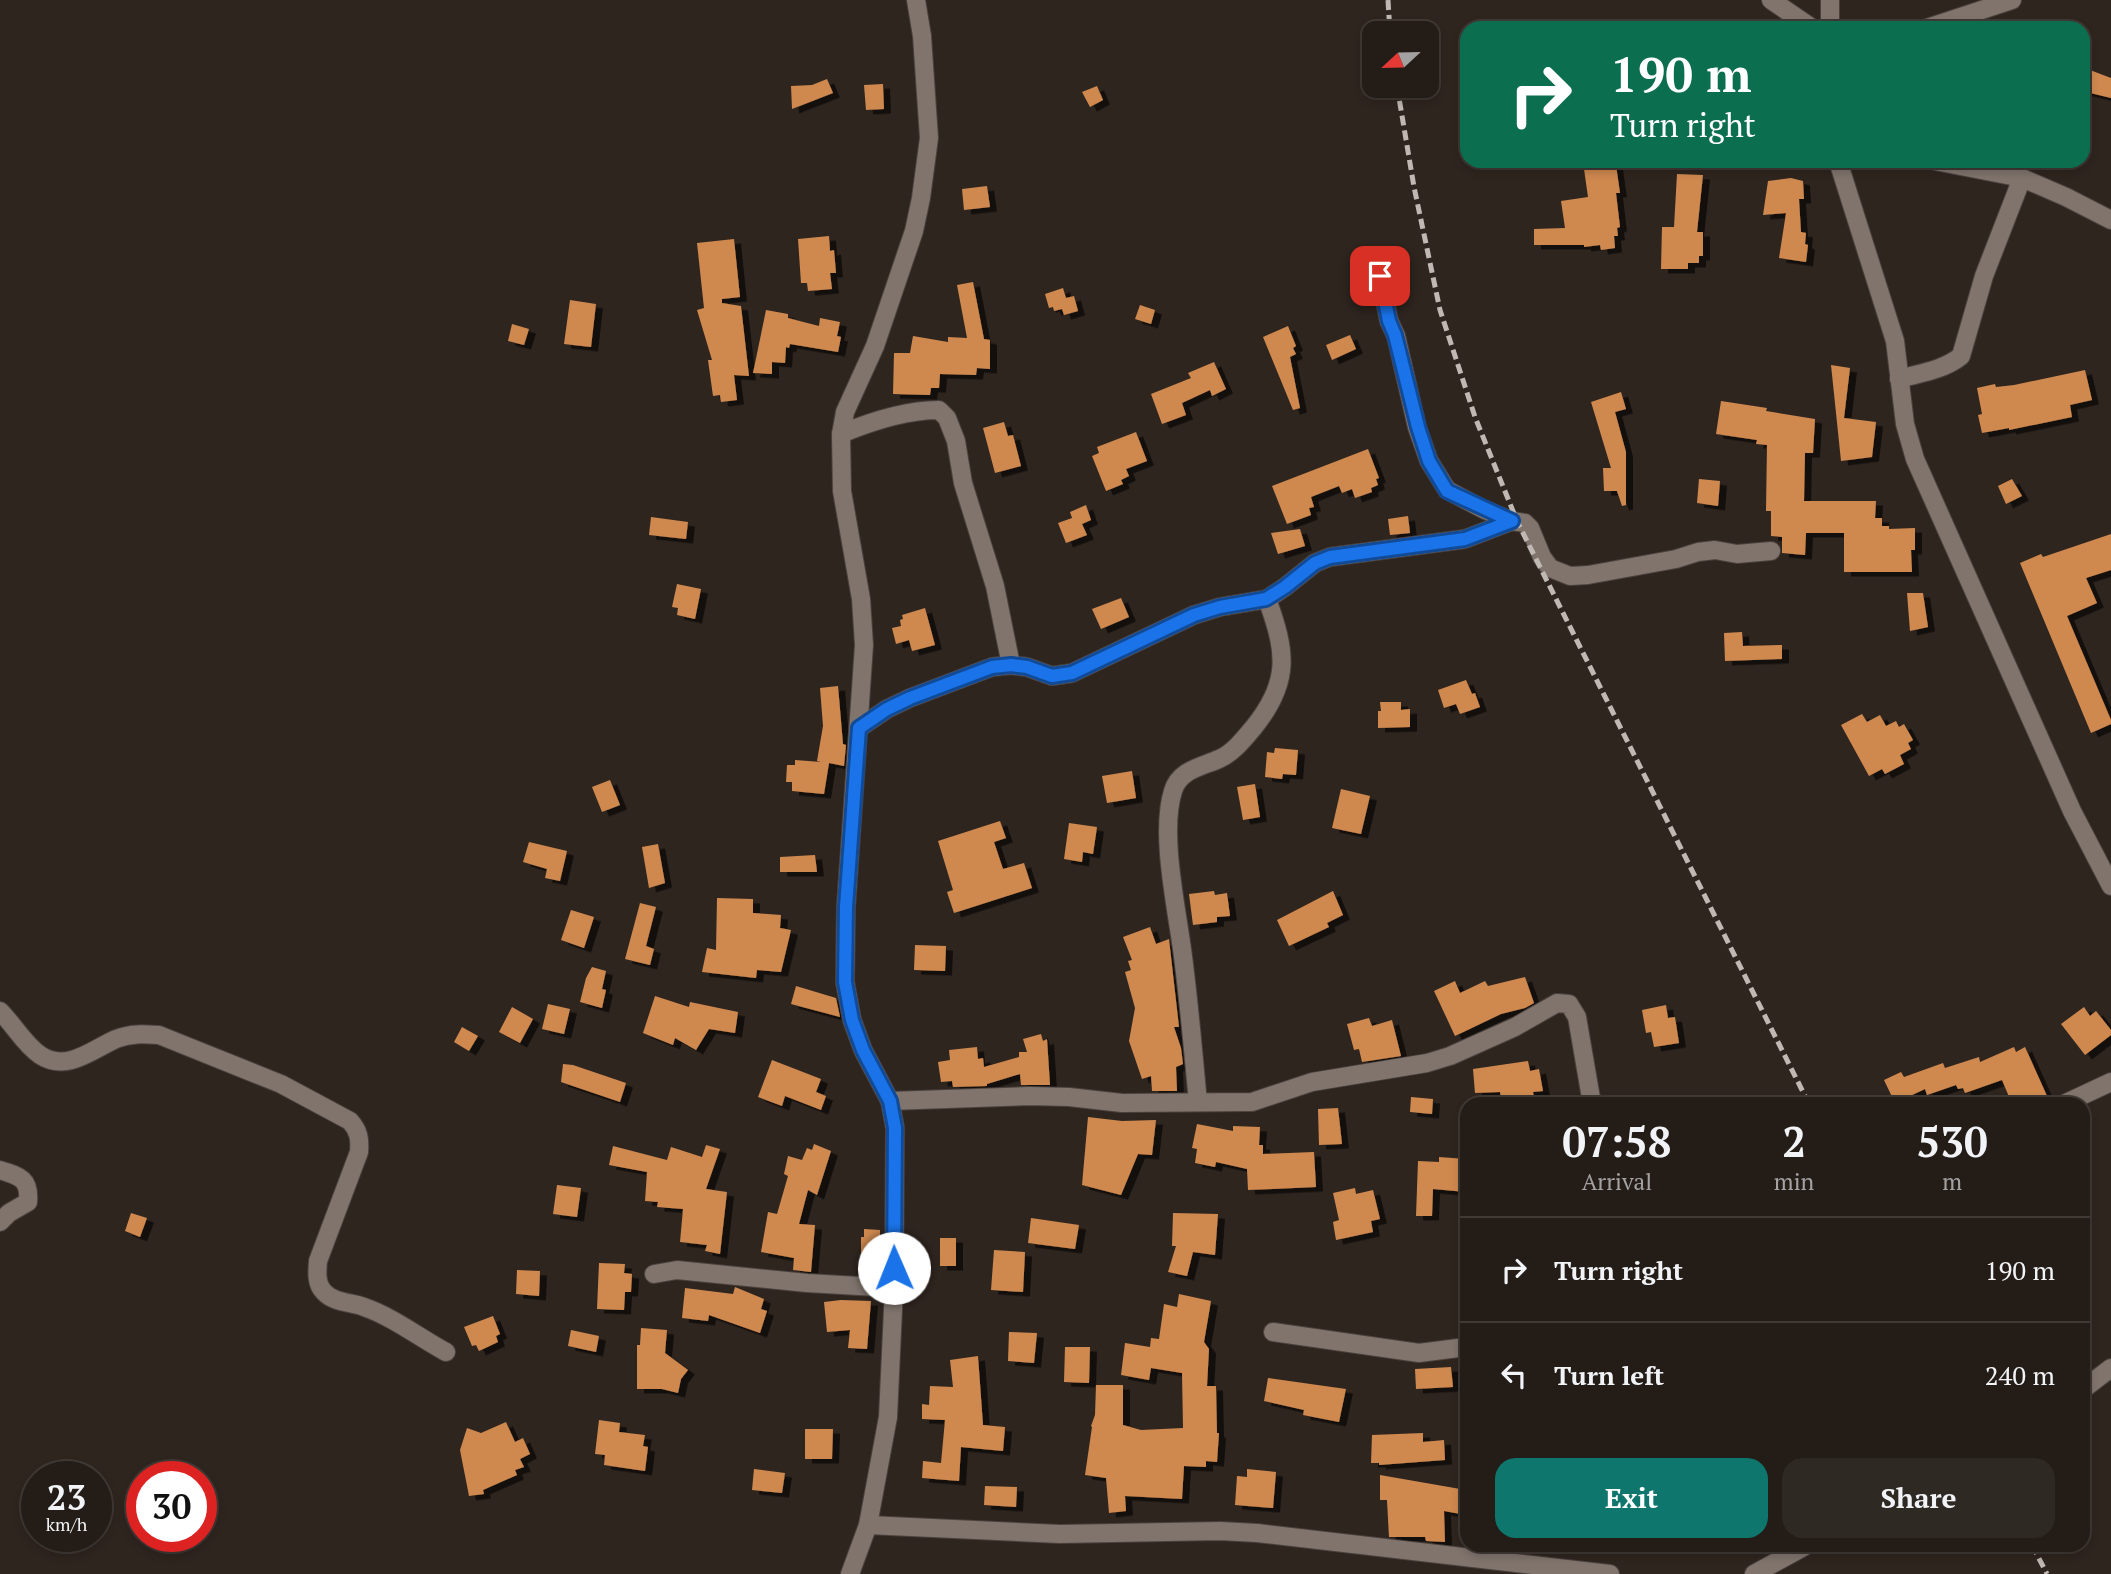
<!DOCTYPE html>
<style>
body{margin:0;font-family:"PT Serif",serif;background:#2f2924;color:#f1f3f6;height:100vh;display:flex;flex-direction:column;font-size:26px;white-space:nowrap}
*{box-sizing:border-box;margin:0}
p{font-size:23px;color:#a3a1a1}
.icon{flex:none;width:38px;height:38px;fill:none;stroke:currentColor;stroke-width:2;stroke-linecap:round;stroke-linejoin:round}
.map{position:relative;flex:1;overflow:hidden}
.sheet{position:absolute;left:1460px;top:1097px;width:630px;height:455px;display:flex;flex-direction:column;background:#231c17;border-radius:21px;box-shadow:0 4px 10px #0003,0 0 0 2px #403a36}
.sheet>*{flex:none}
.top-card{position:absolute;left:1460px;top:21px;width:630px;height:147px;border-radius:21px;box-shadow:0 4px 10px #0003,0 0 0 2px #403a36;background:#0b6e4f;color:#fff;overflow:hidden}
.needle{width:46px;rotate:248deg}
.tools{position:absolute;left:1362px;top:21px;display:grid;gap:14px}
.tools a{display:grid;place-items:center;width:77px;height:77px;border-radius:14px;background:#231c17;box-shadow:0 4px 10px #0003,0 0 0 2px #403a36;font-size:35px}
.speed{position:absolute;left:21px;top:1461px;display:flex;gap:14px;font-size:35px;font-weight:700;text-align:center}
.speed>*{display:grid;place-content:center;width:91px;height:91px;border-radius:50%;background:#231c17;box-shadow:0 4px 10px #0003,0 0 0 2px #403a36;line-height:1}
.speed small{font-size:18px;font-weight:400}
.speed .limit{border:10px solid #d22;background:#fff;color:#111}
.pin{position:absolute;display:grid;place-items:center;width:60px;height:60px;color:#fff;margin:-30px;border-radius:14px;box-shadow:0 4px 10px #0006}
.me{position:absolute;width:77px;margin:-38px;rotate:359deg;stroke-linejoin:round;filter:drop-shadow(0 0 5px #0008)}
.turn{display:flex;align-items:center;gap:24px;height:147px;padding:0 35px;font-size:32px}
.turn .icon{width:91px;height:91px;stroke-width:2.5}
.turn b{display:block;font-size:49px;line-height:60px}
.eta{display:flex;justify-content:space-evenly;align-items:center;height:119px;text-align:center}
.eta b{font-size:42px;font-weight:800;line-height:49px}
.cta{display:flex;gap:14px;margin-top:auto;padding:14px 35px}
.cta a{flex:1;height:80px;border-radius:21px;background:#0f766e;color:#fff;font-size:28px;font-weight:800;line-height:80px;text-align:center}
.cta a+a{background:#2f2924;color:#f1f3f6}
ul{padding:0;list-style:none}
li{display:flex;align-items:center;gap:21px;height:105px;padding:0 35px;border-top:2px solid #403a36}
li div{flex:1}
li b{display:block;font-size:26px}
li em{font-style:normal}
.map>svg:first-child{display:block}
.building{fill:#cf8950;filter:url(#shadow)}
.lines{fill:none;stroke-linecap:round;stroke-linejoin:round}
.minor-casing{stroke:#4b423e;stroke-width:20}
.minor{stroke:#80746d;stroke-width:18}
.rail{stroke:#bfb8b3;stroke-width:5;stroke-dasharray:10 5;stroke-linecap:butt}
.route-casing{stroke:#114b97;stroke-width:18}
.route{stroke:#1a73e8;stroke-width:12}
</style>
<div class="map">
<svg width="2111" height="1574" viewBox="0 0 2111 1574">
<defs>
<filter id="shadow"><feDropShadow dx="7" dy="4.5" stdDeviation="0" flood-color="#0009"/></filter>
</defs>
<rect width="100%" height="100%" fill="#2f251f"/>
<g class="building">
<path d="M2082,67l29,11v20l-29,-7z"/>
<path d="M827,79l6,14 -41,16 -1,-23 21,-1z"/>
<path d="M883,84l1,25 -18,1 -2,-25z"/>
<path d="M1097,86l6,14 -13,7 -8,-15z"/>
<path d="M1594,161h17l1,4h4l4,28h-4l4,34 -3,1 1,8h-4l1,12 -14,2 -1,-5 -16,2v-2h-50v-16l31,-1 -4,-27 27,-4 -4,-28 10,-2z"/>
<path d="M1677,174l26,1 -6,57h6v24h-4v7h-11v6h-27l1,-42h12z"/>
<path d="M1791,178l12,3 1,18h-5l2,33 5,1 -1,11 3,1 -2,17 -27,-4 7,-45 -23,2 5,-34z"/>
<path d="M987,186l3,21 -26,3 -2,-21z"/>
<path d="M829,236l1,15 4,-1 2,23h-6l2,16 -24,2 -1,-8h-6l-3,-44z"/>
<path d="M734,239l6,58 -18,2v4l19,3 8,70 -15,-1 3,25 -16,2 -1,-7 -7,1 -5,-36h4l-15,-50 7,-2 -7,-65z"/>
<path d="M973,282l11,57 6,1v29l-13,-1 -1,7 -36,-1 -1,14h-8l-1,7 -37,-1 1,-41h16l3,-17 35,6v-5l19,1 -10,-53z"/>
<path d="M1063,288l3,10 8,-2 4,15 -14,4 -2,-6 -8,2 -1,-4 -4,1 -4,-14z"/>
<path d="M570,300l26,4 -5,43 -27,-3z"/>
<path d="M1140,305l15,5 -4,14 -16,-5z"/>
<path d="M766,310l22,4v4l31,8 1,-8 20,4 -3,14 4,1 -3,15 -48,-8 -1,4 -3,-1 -1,16 -13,-1v12l-19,-1z"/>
<path d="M512,324l17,5 -5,16 -16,-4z"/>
<path d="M1288,326l8,20 -3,2 3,6 -6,3 10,51 -7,2 -30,-73z"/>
<path d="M1350,335l6,14 -24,11 -6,-15z"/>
<path d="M1214,362l12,27 -14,7 -2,-6 -28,13 4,12 -24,9 -11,-30 40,-16 -3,-5z"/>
<path d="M1831,365l19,3 -6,50 32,4 -4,35 -31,4z"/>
<path d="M2085,370l7,30 -22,5 2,12 -63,13v-2l-27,5 -4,-18 4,-1 -5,-26 18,-4 1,3 18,-2z"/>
<path d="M1621,392l5,17 -11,3 11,40v53l-4,1 -5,-15h-13l-1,-23h8l-20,-66z"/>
<path d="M1721,401l46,7 -1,3 49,8 -2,34h-8l-1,48h72l-1,17h7v8h7v3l26,-1v22h-4l1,22h-68v-39h-38l-1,22 -23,-2v-16l-11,-1v-25h-5l1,-66 -11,-1 1,-4 -41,-6z"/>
<path d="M1004,422l4,14 5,-1 8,31 -26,7 -12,-45z"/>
<path d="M1136,432l11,29 -21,8 3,7 -8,4 2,4 -17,7 -14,-35 7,-3 -2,-6z"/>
<path d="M1368,449l11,29 -3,1 2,6 -7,3 1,4 -17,6 -3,-9 -10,4 -3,-7 -28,11 3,10 -5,1 2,7 -24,9 -15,-38z"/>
<path d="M1699,479l21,2 -2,25 -21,-3z"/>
<path d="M2012,479l10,17 -16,8 -8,-18z"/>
<path d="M1086,505l5,15 -9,4 5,11 -21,8 -8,-20 14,-5 -2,-6z"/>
<path d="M1408,516l2,17 -20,2 -2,-16z"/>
<path d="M651,517l37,5 -2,17 -37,-4z"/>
<path d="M1300,529l5,17 -27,8 -7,-21z"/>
<path d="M2111,534v36l-25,8 11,25 -30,13 44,104v4l-20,9 -71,-170 21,-9 2,3z"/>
<path d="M677,584l24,5 -6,30 -18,-4 1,-7 -6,-1z"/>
<path d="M1907,593h16l5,34 -18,4z"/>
<path d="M1121,598l8,19 -28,12 -9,-20z"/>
<path d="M925,608l10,37 -23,6 -3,-11 -13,4 -4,-16 9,-2 -1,-6 3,-1 -1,-4z"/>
<path d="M1742,632l1,14 39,-1v14l-57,2 -1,-28z"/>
<path d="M1466,680l6,14 3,-1 5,14 -20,7 -4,-10 -12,4 -6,-18z"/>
<path d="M838,686l5,58 3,1 -2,21 -15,-3 -5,31 -32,-3v-9h-6l1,-17h8v-5l26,2 -4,-1 6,-35 -3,-38z"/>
<path d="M1380,702h21v8l9,-1v18l-32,1v-17h3z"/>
<path d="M1862,714l5,8 13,-7 6,11 10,-5 3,6 5,-3 9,16 -5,3 3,6 -11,6 4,9 -19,10 -3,-5 -13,7 -28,-51z"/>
<path d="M1275,748l23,2 -2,25 -13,-1 -1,5 -17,-2 2,-25 7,1z"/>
<path d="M1132,771l4,27 -29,5 -5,-27z"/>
<path d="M610,780l10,25 -18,7 -10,-25z"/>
<path d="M1255,784l5,33 -17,3 -6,-33z"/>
<path d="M1341,789l29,7 -9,38 -29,-6z"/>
<path d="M1000,821l6,17 -12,4 9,27 21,-6 8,25 -78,25 -7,-21 6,-2 -15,-49z"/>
<path d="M1069,823l28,4 -4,27 -10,-2 -1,10 -18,-3z"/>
<path d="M529,842l38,9 -7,30 -15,-3 2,-9 -24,-7z"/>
<path d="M658,844l7,39 -16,5 -7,-41z"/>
<path d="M815,855l2,17h-37v-15z"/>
<path d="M1214,891l1,4 12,-2 3,23 -13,1v5l-24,3 -4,-31z"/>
<path d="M1333,891l10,24 -16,8 2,4 -40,19 -12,-26z"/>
<path d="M717,898l36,1v14l28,2 -1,13 11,2 -10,42 -24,-2 -1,8 -54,-6 5,-24 9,2z"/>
<path d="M640,903l16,4 -10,39 8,3 -4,16 -25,-6z"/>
<path d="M571,910l23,7 -10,31 -23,-8z"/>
<path d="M1150,927l6,17 13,-5 10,88h-5l7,21 2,16 -7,3 1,24h-25l-1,-15 -9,3 -13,-38 6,-33 -10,-36 6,-2 -3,-9 4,-1 -9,-23z"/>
<path d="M915,945l31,1 -1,25 -31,-1z"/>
<path d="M592,967l14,4 -4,18 4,1 -4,18 -22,-6 6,-24z"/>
<path d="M1525,977l9,26 -9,5 -24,6 -46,22 -21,-45 21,-10 5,12 25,-12 3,5z"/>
<path d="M796,986l40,12 4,19 -49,-13z"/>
<path d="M655,996l34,11 1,-5 48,10 -3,21 -26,-4 -13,21 -21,-12 -2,7 -30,-12z"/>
<path d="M548,1004l22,5 -6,25 -22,-5z"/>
<path d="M1666,1005l2,13 7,-1 4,26 -25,4 -3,-15 -5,1 -4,-23z"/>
<path d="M512,1007l21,12 -13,24 -21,-11z"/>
<path d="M2084,1007l6,9 6,-5 15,19v5l-26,20 -24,-31z"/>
<path d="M1369,1018l3,8 20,-6 9,36 -39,6 -3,-13 -5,1 -7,-26z"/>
<path d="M462,1027l16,9 -9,15 -15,-9z"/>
<path d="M1041,1034l2,7 4,-2 3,46h-29l-1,-11 -33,10v2l-34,1 -1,-6 -11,1 -3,-20 12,-2 -1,-10 28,-3 1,12 5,-1 1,9 35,-10v-5h8l-4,-13z"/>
<path d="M2014,1047l2,5 9,-5 22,49 -16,8h-19l-10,-24 -37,13 -2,-5 -5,1 -2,-4 -29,10 -2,-6 -30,14 -11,-23 17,-8 3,5 39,-14 2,5 34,-11 1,5z"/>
<path d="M772,1060l49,19 -5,13 10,4 -5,14 -36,-14 -3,10 -24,-9z"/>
<path d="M1528,1061l2,10 9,-2 4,22 -10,1 2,10 -33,2 -2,-12 -25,1 -2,-24z"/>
<path d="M563,1064l10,1 53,18 -6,19 -59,-20z"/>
<path d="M1411,1097l22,2 -1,15 -22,-2z"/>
<path d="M1338,1108l4,36 -23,1 -1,-36z"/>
<path d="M1088,1117l34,4 34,-1 -4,35 -14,-1 -17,41 -39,-10z"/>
<path d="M1197,1124l36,7v-5l27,1 -1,18h4v9l51,-2 2,35 -68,3 -1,-21 -31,-7 -1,5 -20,-4 2,-14 -5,-1z"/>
<path d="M814,1144l17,7 -14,44 -9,-5 -9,34 16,1 -4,47 -18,-2 1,-12 -33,-6 7,-40 9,2 11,-38 -4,-2 4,-18 14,4 5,-12 5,2z"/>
<path d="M706,1145l14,4 -14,40 21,3 -7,62 -15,-3 2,-6 -27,-3 3,-33 -26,-2 1,-5 -13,-1 2,-29 -38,-7 4,-19 54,14 4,-13 31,10z"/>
<path d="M1439,1157l27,2v33l-33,-3 -1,27h-16l2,-55 21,1z"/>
<path d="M557,1185l24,3 -4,29 -24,-3z"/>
<path d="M1355,1188l1,6 17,-4 7,29 -9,2 2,11 -37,8 -3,-18 6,-2 -6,-27z"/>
<path d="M131,1213l16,5 -7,19 -15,-6z"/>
<path d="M1173,1213l45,1 -3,41 -22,-3 -6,24 -19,-4 8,-26h-4z"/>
<path d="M1031,1218l48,7 -4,24 -47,-6z"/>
<path d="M864,1229l16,1v28h-19v-21h3z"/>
<rect x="940" y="1238" width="16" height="28"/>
<path d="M994,1250l31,2 -2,40 -32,-2z"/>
<path d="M599,1263l26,1 -1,9 8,1 -1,18h-6l-1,18 -27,-1z"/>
<path d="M517,1270l23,1 -1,25 -23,-2z"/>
<path d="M735,1287l29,12 -3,10 6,2 -7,22 -51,-18 -1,6 -26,-3 3,-30 48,6z"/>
<path d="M1179,1294l32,7 -7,41 5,7 -2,37h9l1,47h2l-2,29 -11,-1v6l-22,-1 -2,33 -57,-3 1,15 -17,2 -3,-35 -21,-3 7,-48 -1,-1 4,-11 1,-30h27v40l18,5 42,-2 -1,-55 -31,-5 -2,12 -28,-5 4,-32 25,4 1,-9 8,1 5,-35 13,3z"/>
<path d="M841,1300l30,1 -4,48 -19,-1 2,-18 -23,2 -3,-30z"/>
<path d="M493,1316l7,18 -4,2 2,6 -19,9 -3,-6 -4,1 -8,-19z"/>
<path d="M641,1328l26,2 -2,23 23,17 -7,9 -3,14 -16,-4h-25v-44h3z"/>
<path d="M571,1330l28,6 -3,16 -28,-6z"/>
<path d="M1009,1332l28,1 -3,30 -26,-2z"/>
<path d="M1065,1347h25l-1,36 -25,-1z"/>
<path d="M978,1356l5,69 22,2 -2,24 -42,-4 -2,34 -37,-3 1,-17 18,2 4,-43 -23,-1v-15l7,1 1,-19 23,1 -3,-27z"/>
<path d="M1451,1367l2,20 -37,2 -1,-20z"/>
<path d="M1268,1378l78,11 -7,33 -36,-7 1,-5 -40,-9z"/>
<path d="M599,1420l21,3 -1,9 26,3 -2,11 5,1 -3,24 -41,-6 1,-10 -10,-1z"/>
<path d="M506,1422l9,20 8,-4 7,16 -10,5 4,8 -9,3 2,5 -34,15 1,4 -15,2 -9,-46 7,-22 14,5z"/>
<path d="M805,1429h28l-1,30h-27z"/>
<path d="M1423,1433v9l21,-2 1,20 -66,5v-2h-8l1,-28z"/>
<path d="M754,1469l31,4 -3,20 -30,-3z"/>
<path d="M1247,1469l29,3 -3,36 -38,-3 2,-29 10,1z"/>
<path d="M1380,1475l86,15v25l-22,-4 1,31 -19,-1 -1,-4h-36l-2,-37h-7z"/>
<path d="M985,1486l32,1 -1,20 -32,-2z"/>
</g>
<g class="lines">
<g class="minor-casing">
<g id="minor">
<path d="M1771,0l41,28"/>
<path d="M1830,0v28"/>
<path d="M1927,28l85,-28"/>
<path d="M1838,161l57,180 10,83 10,35 157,352 39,75"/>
<path d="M1935,161l87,17 44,19 45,23"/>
<path d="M1380,276l9,45 7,15 21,91 12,34 18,29 38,20 27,11 13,2 5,5 12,29 8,11 20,8 18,-1 88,-16 22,-7 17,-2 22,4 34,-3"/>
<path d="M1899,379c21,-6 45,-9 62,-23l23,-80 38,-98"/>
<path d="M841,434c31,-13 64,-24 98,-24l8,8 9,23 7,42 32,103 16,79"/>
<path d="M859,728l28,-19 23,-11 82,-31 19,-2 16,2 25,9 20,-3 122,-58 26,-8 47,-8 18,-12 30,-24 15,-6 135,-18 47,-18"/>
<path d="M0,1011c14,14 24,33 40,44 27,18 53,-6 76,-16 15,-6 28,-5 43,-4l122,49 69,37c9,10 10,18 9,31l-41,109c-1,11 -2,23 6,31 10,11 27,10 40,15 29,10 56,31 82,45"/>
<path d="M890,1101l139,-5 40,1 53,6 130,-1 60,-20 115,-19 23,-7 65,-29 42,-24 12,1 8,13 15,87"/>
<path d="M1198,1102c-5,-51 -9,-102 -16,-153 -6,-44 -22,-117 -9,-158 6,-21 28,-24 46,-32 14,-6 25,-20 35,-32 37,-46 32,-76 13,-128"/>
<path d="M2064,1104l47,-22"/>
<path d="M0,1170c20,6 30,9 28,32l-19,11 -9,9"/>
<path d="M654,1274l23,-4 130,13 87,5"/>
<path d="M1273,1332l146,21 47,-6"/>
<path d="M2082,1390l29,-22"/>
<path d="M868,1525l192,9 160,-3 37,2 353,41"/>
<path d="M850,1574l18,-49 20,-108 6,-129 1,-160 -5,-27 -27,-51 -11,-30 -7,-38 1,-75 18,-262 -3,-46 -19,-108 -1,-57 4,-22 30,-66 39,-115 7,-33 8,-60 -7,-102 -6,-36"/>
<path d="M1754,1574l53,-29"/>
</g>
</g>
<use href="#minor" class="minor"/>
<g class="rail">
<path d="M1388,0l2,33"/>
<path d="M1397,86l17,101 26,123 35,107 42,104 292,583"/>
<path d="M2032,1545l15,29"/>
</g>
</g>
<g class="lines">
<g class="route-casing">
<path id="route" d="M894,1268l1,-140 -5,-27 -27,-51 -11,-30 -7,-38 1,-75 13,-179 28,-19 23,-11 82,-31 19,-2 16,2 25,9 20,-3 122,-58 26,-8 46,-8 19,-12 30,-24 15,-6 135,-18 47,-18 -65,-30 -18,-30 -11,-34 -23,-92 -6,-14 -9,-45"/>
</g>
<use href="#route" class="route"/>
</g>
</svg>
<div class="tools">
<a><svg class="needle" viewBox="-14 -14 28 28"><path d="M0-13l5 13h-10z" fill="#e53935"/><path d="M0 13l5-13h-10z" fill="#a3a1a1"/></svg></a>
</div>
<div class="speed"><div>23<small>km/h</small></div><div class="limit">30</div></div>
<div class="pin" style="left:1380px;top:276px;background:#d93025"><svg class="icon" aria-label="arrive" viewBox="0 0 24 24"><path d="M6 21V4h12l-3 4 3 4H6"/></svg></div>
<svg class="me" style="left:894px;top:1268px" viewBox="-20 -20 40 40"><circle r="19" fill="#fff"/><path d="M0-13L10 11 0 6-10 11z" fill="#1a73e8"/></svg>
<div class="top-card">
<div class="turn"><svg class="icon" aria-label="right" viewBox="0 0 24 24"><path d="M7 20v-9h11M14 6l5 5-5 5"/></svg><div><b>190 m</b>Turn right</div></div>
</div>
<section class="sheet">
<div class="eta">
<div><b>07:58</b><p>Arrival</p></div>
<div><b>2</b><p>min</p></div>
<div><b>530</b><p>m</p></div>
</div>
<ul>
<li><svg class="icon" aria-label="right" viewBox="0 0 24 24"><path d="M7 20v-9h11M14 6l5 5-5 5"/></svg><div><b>Turn right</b></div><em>190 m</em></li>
<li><svg class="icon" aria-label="left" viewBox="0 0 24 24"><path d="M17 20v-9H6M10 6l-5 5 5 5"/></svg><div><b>Turn left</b></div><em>240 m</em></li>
</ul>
<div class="cta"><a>Exit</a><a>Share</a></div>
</section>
</div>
